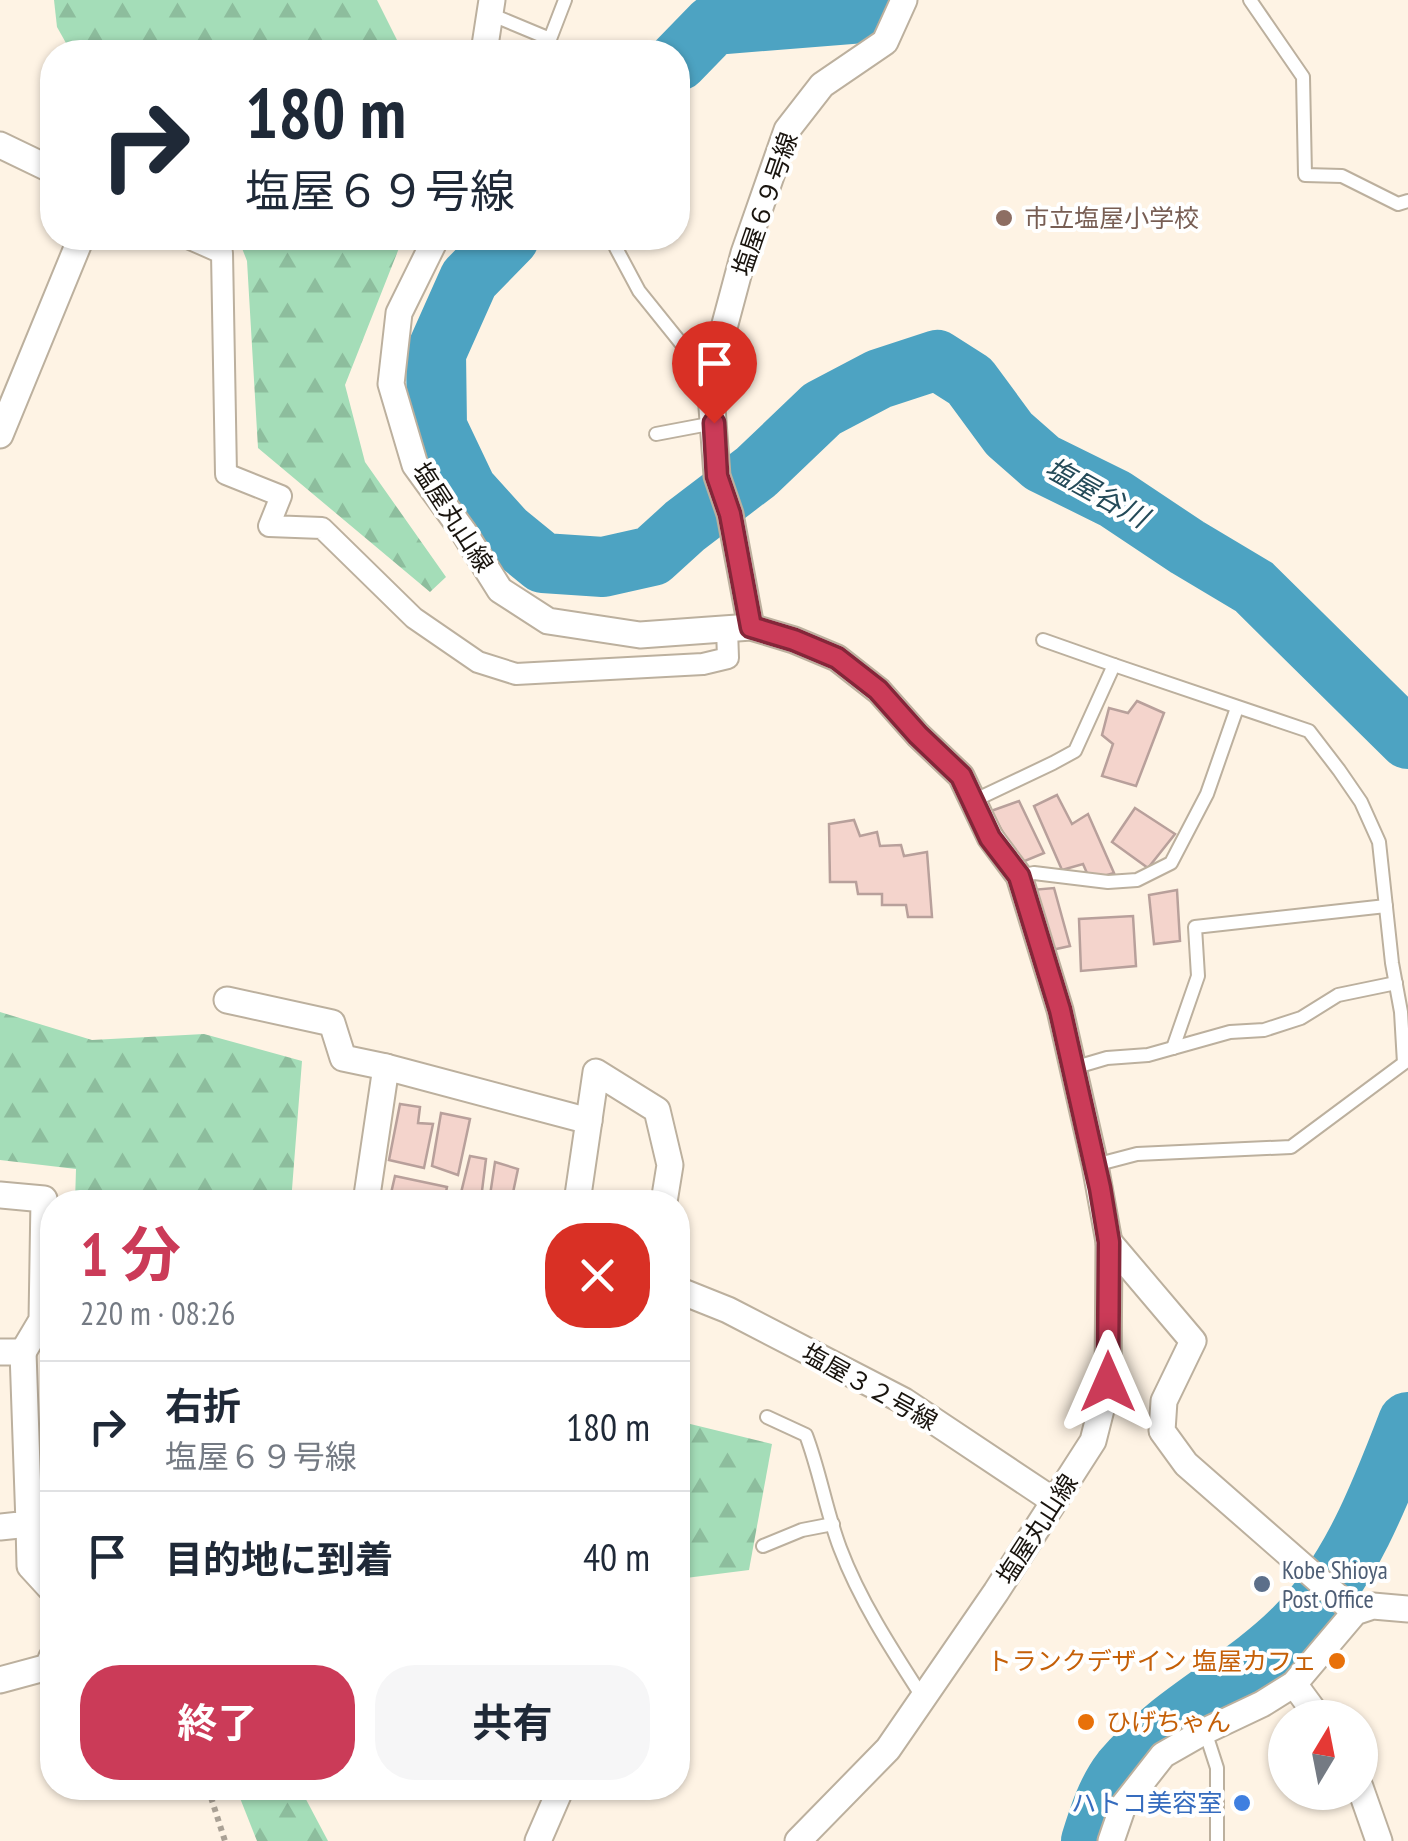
<!DOCTYPE html>
<html lang="ja">
<meta charset="utf-8">
<style>
body{margin:0;font-family:"PT Sans Narrow","Noto Sans JP",sans-serif;background:#f6f6f7;color:#1f2937;height:100vh;display:flex;flex-direction:column;font-size:38px;white-space:nowrap}
*{box-sizing:border-box;margin:0}
p{font-size:32px;color:#747a83}
.icon{flex:none;width:55px;height:55px;fill:none;stroke:currentColor;stroke-width:2;stroke-linecap:round;stroke-linejoin:round}
.map{position:relative;flex:1;overflow:hidden}
.panel{position:absolute;left:40px;top:1190px;width:650px;height:610px;display:flex;flex-direction:column;background:#fff;border-radius:40px;box-shadow:0 2px 8px #0004}
.panel>*{flex:none}
.banner{position:absolute;left:40px;top:40px;width:650px;height:210px;border-radius:40px;box-shadow:0 2px 8px #0004;background:#fff;color:#1f2937;overflow:hidden}
.needle{width:65px;rotate:10deg}
.buttons{position:absolute;left:1268px;top:1700px;display:grid;gap:20px}
.buttons a{display:grid;place-items:center;width:110px;height:110px;border-radius:50%;background:#fff;box-shadow:0 2px 8px #0004;font-size:50px}
.pin{position:absolute;display:grid;place-items:center;width:85px;height:85px;color:#fff;margin:-102px -42px;border-radius:50% 50% 50% 0;rotate:-45deg;box-shadow:0 0 10px #0007}
.pin .icon{rotate:45deg}
.me{position:absolute;width:110px;margin:-55px;rotate:0deg;stroke-linejoin:round;filter:drop-shadow(0 0 8px #0008)}
.turn{display:flex;align-items:center;gap:35px;height:210px;padding:0 40px;font-size:45px}
.turn .icon{width:130px;height:130px;stroke-width:2.5}
.turn b{display:block;font-size:70px;line-height:85px}
.round{display:grid;place-items:center;flex:none;width:105px;height:105px;border-radius:40px;background:#f6f6f7}
.headline{display:flex;align-items:center;justify-content:space-between;height:170px;padding:0 40px}
h1{font-size:60px;font-weight:700;line-height:75px;color:#cb3b58}
.primary-button{display:flex;gap:20px;margin-top:auto;padding:20px 40px}
.primary-button a{flex:1;height:115px;border-radius:40px;background:#cb3b58;color:#fff;font-size:40px;font-weight:700;line-height:115px;text-align:center}
.primary-button a+a{background:#f6f6f7;color:#1f2937}
ul{padding:0;list-style:none}
li{display:flex;align-items:center;gap:30px;height:130px;padding:0 40px;border-top:2px solid #e0e1e3}
li div{flex:1}
li b{display:block;font-size:38px}
li em{font-style:normal}
.map>svg:first-child{display:block}
.forest{fill:url(#forest-firs)}
.lines{fill:none;stroke-linecap:round;stroke-linejoin:round}
.river{stroke:#4da3c2;stroke-width:60}
.building{fill:#f4d4cc;stroke:#b8a09b;stroke-width:2.5}
.service-casing{stroke:#bcb09e;stroke-width:16}
.pedestrian-casing{stroke:#bcb09e;stroke-width:24}
.minor-casing{stroke:#bcb09e;stroke-width:29}
.path{stroke:#aaa195;stroke-width:6;stroke-dasharray:5 5;stroke-linecap:butt}
.service{stroke:#fff;stroke-width:12}
.pedestrian{stroke:#fff;stroke-width:20}
.minor{stroke:#fff;stroke-width:25}
.route-casing{stroke:#842639;stroke-width:25}
.route{stroke:#cb3b58;stroke-width:18}
.education-dot{fill:#8d6e63;stroke:#fff;stroke-width:4}
.service-dot{fill:#5c6f8a;stroke:#fff;stroke-width:4}
.food-dot{fill:#e8710a;stroke:#fff;stroke-width:4}
.shop-dot{fill:#3f7fe0;stroke:#fff;stroke-width:4}
.labels{text-anchor:middle;dominant-baseline:central;stroke-width:8;stroke-linejoin:round;paint-order:stroke}
.street-label{font-size:25px;fill:#19140e;stroke:#fff}
.education-label{font-size:25px;fill:#785e54;stroke:#fff;text-anchor:start}
.service-label{font-size:25px;fill:#4e5e75;stroke:#fff;text-anchor:start}
.food-label{font-size:25px;fill:#c56008;stroke:#fff;text-anchor:end}
.shop-label{font-size:25px;fill:#366cbe;stroke:#fff;text-anchor:end}
.water-label{font-size:28px;font-style:italic;fill:#244a58;stroke:#fff}
</style>
<div class="map">
<svg width="1408" height="1841" viewBox="0 0 1408 1841">
<defs>
<pattern id="forest-firs" width="22" height="20" patternUnits="userSpaceOnUse" patternTransform="scale(2.5)"><rect width="22" height="20" fill="#a4ddb8"/><path d="M5 1l3.5 6h-7zM16 11l3.5 6h-7z" fill="#8dbd9d"/></pattern>
</defs>
<rect width="100%" height="100%" fill="#fef3e4"/>
<g class="forest">
<path d="M54,0h323l26,52h-332l-14,-25z"/>
<path d="M238,238h165l-58,147 20,77 81,115 -16,15 -172,-144 -11,-187z"/>
<path d="M0,1012l92,28 112,-6 98,27 -11,141h-216l1,-33 -76,-9z"/>
<path d="M678,1421l94,23 -23,126 -71,9z"/>
<path d="M236,1788h64l28,53h-71z"/>
</g>
<g class="lines">
<g class="river">
<path d="M678,61l35,-36 150,-12 8,-13"/>
<path d="M509,238l-40,41 -33,74 1,74 30,63 38,42 38,31 60,4 49,-11 33,-30 71,-54 66,-63 57,-30 58,-19 33,21 39,53 33,29 73,36 72,48 67,40 154,152"/>
<path d="M1091,1841c7,-23 16,-51 31,-70 48,-58 119,-89 172,-142 56,-56 86,-134 114,-207"/>
</g>
</g>
<g class="building">
<path d="M1137,701l27,12 -28,73 -34,-10 11,-32 -11,-9 7,-27 19,5z"/>
<path d="M1057,795l15,29 16,-10 26,59 -24,7 -7,-16 -21,6 -28,-64z"/>
<path d="M1019,801l25,52 -24,10 -29,-52z"/>
<path d="M1135,808l40,26 -27,34 -36,-26z"/>
<path d="M854,820l6,16 17,-4 3,14 21,-1 3,11 23,-4 5,65h-24l-2,-12h-24v-11h-24l-2,-12h-26l-1,-58z"/>
<path d="M1054,888l16,58 -23,5 -16,-61z"/>
<path d="M1177,890l3,51 -26,3 -5,-49z"/>
<path d="M1133,916l3,50 -55,5 -2,-52z"/>
<path d="M400,1104l20,3 -2,16 15,1 -9,44 -35,-8z"/>
<path d="M441,1113l29,6 -12,56 -26,-9z"/>
<path d="M470,1156l16,3 -5,40 -21,-2z"/>
<path d="M495,1162l23,7 -7,33h-22z"/>
<path d="M395,1176l52,11 -3,15h-55z"/>
</g>
<g class="lines">
<g class="service-casing">
<g id="service">
<path d="M1250,0l53,77 2,98 37,1 56,28 10,-3"/>
<path d="M490,14l60,25 15,-39"/>
<path d="M616,248l23,43 70,87"/>
<path d="M656,434l58,-11"/>
<path d="M1043,640l71,25"/>
<path d="M973,801l80,-38 22,-12 39,-86 195,66 30,39 22,32 18,40 13,121 9,49 3,51 -113,84 -154,7 -42,11"/>
<path d="M1019,876l15,-3 74,9 29,-2 34,-17 36,-69 30,-86"/>
<path d="M1173,1048l25,-72 -3,-49 191,-21"/>
<path d="M1073,1068l34,-10 41,-3 82,-23 34,-2 37,-12 37,-23 58,-12"/>
<path d="M767,1417l39,18c14,37 20,76 34,113 20,53 52,102 83,150"/>
<path d="M763,1546l39,-16 31,-6"/>
<path d="M1205,1731l12,37v73"/>
</g>
</g>
<g class="pedestrian-casing">
<path id="pedestrian" d="M188,238l34,15 4,221 55,22 -12,30 53,2 92,90 64,44 38,12 187,-10 25,-6 -1,-29"/>
</g>
<g class="minor-casing">
<g id="minor">
<path d="M484,52l8,-52"/>
<path d="M0,145l52,25"/>
<path d="M436,238l-37,75 -8,71 24,81 48,66 37,59 48,31 92,14 111,-8 43,13 43,18 42,33 39,44 43,41 29,61 29,39 41,134 35,155 14,77 -1,140 -15,59 -97,151 -108,157 -90,92"/>
<path d="M0,435l81,-197"/>
<path d="M751,627l-21,-113 -13,-38 -7,-96 34,-127 43,-123 35,-45 63,-43 19,-42"/>
<path d="M227,1000l105,23 11,35 43,9"/>
<path d="M0,1195l44,4 -2,121 -19,32"/>
<path d="M366,1202l20,-135 203,54"/>
<path d="M577,1202l19,-130 61,38 13,55 -6,37"/>
<path d="M1109,1242l84,99 -29,60 -2,30 24,33 169,148"/>
<path d="M678,1290l50,20 176,91 150,100"/>
<path d="M0,1352h23l6,172 -29,3"/>
<path d="M29,1524l1,42 22,24"/>
<path d="M0,1680l48,-13 4,-10"/>
<path d="M1294,1684l25,34"/>
<path d="M1360,1787l19,54"/>
<path d="M538,1841l23,-53"/>
<path d="M1111,1841l12,-35 40,-51 42,-24 57,-27 32,-20 61,-72 18,-6 35,3"/>
</g>
</g>
<path class="path" d="M208,1788l17,53"/>
<use href="#service" class="service"/>
<use href="#pedestrian" class="pedestrian"/>
<use href="#minor" class="minor"/>
</g>
<g class="lines">
<g class="route-casing">
<path id="route" d="M714,423l3,53 13,38 21,113 43,13 43,18 41,32 40,45 43,41 29,62 29,38 41,134 40,178 9,54 -1,140"/>
</g>
<use href="#route" class="route"/>
</g>
<circle class="education-dot" cx="1004" cy="218" r="10"/>
<circle class="service-dot" cx="1262" cy="1584" r="10"/>
<g class="food-dot">
<circle cx="1337" cy="1661" r="10"/>
<circle cx="1086" cy="1722" r="10"/>
</g>
<circle class="shop-dot" cx="1242" cy="1803" r="10"/>
<g class="labels">
<g class="street-label">
<text transform="translate(765 204) rotate(-71)">塩屋６９号線</text>
<text transform="translate(453 517) rotate(57)">塩屋丸山線</text>
<text transform="translate(870 1387) rotate(29)">塩屋３２号線</text>
<text transform="translate(1037 1529) rotate(-57)">塩屋丸山線</text>
</g>
<g class="education-label">
<text x="1024" y="218">市立塩屋小学校</text>
</g>
<g class="service-label">
<text x="1282" y="1570">Kobe Shioya<tspan x="1282" dy="29">Post Office</tspan></text>
</g>
<g class="food-label">
<text x="1317" y="1661">トランクデザイン 塩屋カフェ</text>
<text x="1106" y="1722" text-anchor="start">ひげちゃん</text>
</g>
<g class="shop-label">
<text x="1222" y="1803">ハトコ美容室</text>
</g>
<g class="water-label">
<text transform="translate(1097 492) rotate(29)">塩屋谷川</text>
</g>
</g>
</svg>
<div class="buttons">
<a><svg class="needle" viewBox="-14 -14 28 28"><path d="M0-13l5 13h-10z" fill="#e53935"/><path d="M0 13l5-13h-10z" fill="#747a83"/></svg></a>
</div>
<div class="pin" style="left:714px;top:423px;background:#d93025"><svg class="icon" aria-label="arrive" viewBox="0 0 24 24"><path d="M6 21V4h12l-3 4 3 4H6"/></svg></div>
<svg class="me" style="left:1108px;top:1382px" viewBox="-20 -20 40 40"><path d="M0-17L14 15 0 8-14 15z" fill="#cb3b58" stroke="#fff" stroke-width="4"/></svg>
<div class="banner">
<div class="turn"><svg class="icon" aria-label="right" viewBox="0 0 24 24"><path d="M7 20v-9h11M14 6l5 5-5 5"/></svg><div><b>180 m</b>塩屋６９号線</div></div>
</div>
<section class="panel">
<div class="headline"><div><h1>1 分</h1><p>220 m · 08:26</p></div><a class="round" style="background:#d93025;color:#fff"><svg class="icon" aria-label="close" viewBox="0 0 24 24"><path d="M6 6l12 12M18 6L6 18"/></svg></a></div>
<ul>
<li><svg class="icon" aria-label="right" viewBox="0 0 24 24"><path d="M7 20v-9h11M14 6l5 5-5 5"/></svg><div><b>右折</b><p>塩屋６９号線</p></div><em>180 m</em></li>
<li><svg class="icon" aria-label="arrive" viewBox="0 0 24 24"><path d="M6 21V4h12l-3 4 3 4H6"/></svg><div><b>目的地に到着</b></div><em>40 m</em></li>
</ul>
<div class="primary-button"><a>終了</a><a>共有</a></div>
</section>
</div>
